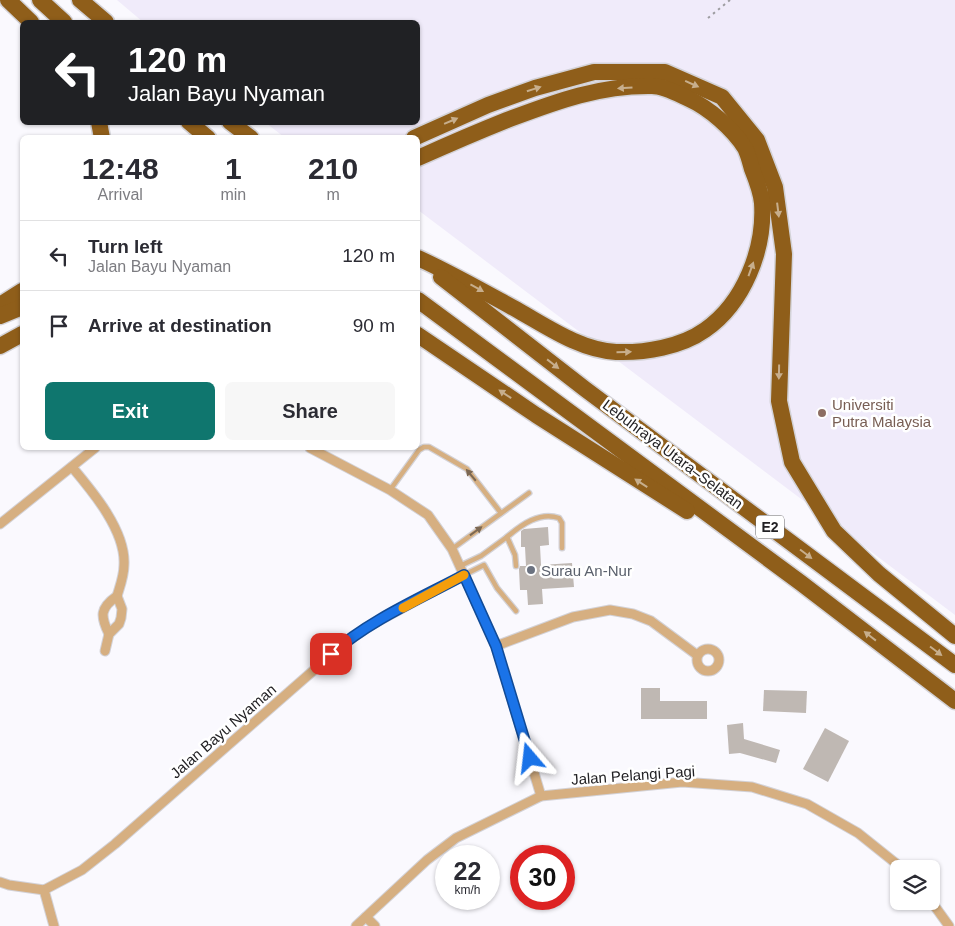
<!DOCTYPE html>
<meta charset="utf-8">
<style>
body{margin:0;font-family:Arial,sans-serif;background:#f7f7f7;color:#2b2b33;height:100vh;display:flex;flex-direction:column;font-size:19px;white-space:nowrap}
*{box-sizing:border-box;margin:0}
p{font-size:16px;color:#7c7c81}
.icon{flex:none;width:28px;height:28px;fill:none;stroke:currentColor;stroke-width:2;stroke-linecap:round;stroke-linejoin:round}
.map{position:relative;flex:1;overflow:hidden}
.drawer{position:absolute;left:20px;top:135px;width:400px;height:315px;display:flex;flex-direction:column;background:#fff;border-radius:8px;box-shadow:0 1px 4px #0004}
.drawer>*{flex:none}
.top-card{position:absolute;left:20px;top:20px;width:400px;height:105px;border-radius:8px;box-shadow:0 1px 4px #0004;background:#202124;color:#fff;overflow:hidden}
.buttons{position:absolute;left:890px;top:860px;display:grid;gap:10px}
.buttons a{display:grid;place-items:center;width:50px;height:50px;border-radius:8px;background:#fff;box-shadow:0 1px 4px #0004;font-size:25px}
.speed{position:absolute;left:435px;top:845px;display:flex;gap:10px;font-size:25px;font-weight:700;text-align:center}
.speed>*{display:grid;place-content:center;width:65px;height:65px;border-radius:50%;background:#fff;box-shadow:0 1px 4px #0004;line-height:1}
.speed small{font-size:12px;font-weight:400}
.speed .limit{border:8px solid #d22;background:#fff;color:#111}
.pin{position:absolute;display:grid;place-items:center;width:42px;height:42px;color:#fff;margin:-21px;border-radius:10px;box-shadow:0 2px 8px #0006}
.me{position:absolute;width:55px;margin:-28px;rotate:343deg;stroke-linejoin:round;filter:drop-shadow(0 0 4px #0008)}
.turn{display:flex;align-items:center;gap:18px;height:105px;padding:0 25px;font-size:22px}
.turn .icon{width:65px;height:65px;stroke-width:2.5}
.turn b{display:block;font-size:35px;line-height:42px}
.eta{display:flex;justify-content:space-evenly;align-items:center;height:85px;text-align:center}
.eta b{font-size:30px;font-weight:700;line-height:35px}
.cta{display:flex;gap:10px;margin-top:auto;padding:10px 25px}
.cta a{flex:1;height:58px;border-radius:8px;background:#0f766e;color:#fff;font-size:20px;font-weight:700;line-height:58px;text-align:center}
.cta a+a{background:#f7f7f7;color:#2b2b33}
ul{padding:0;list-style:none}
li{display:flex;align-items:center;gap:15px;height:70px;padding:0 25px;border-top:1px solid #e1e1e2}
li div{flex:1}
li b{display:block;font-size:19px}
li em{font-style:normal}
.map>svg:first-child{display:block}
.built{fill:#f0ebfa}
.building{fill:#bfb8b3}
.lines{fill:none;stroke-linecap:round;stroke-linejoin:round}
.lane-casing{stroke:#d3d2d7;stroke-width:7}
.street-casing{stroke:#d3d2d7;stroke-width:11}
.highway-casing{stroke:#d3d2d7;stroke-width:19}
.path{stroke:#9d9ca0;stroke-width:2;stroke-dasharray:2.5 4;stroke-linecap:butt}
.lane{stroke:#d6af81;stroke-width:4.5}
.street{stroke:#d6af81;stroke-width:9}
.highway{stroke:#8f5e1a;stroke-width:16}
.oneway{fill:#c7ae8c}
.oneway2{fill:#7c6853}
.route-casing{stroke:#114b97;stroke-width:12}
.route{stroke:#1a73e8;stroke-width:9}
.slow{stroke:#f59e0b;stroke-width:9}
.education-dot{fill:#8d6e63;stroke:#fff;stroke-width:2}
.worship-dot{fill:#6b7280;stroke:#fff;stroke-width:2}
.labels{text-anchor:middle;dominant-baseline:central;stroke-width:5;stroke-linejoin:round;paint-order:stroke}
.shield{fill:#fff;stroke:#656466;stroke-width:1}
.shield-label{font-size:14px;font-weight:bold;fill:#232225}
.education-label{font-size:15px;fill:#785e54;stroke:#fff;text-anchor:start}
.street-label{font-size:15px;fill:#232225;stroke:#fff}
.worship-label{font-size:15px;fill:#5b616d;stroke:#fff;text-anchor:start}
</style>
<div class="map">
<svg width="955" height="926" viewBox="0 0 955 926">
<rect width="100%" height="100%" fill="#faf9fe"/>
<path class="built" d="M117,0h838v615l-537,-405v-72l-134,-1 -18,-14 152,-1v-100h-275z"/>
<g class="building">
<path d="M548,527l1,18 -9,1 1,19 31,-2 2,24 -32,2 1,15 -15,1 -1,-15h-7l-1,-21 1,-3h6l-1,-19h-4v-16l3,-2z"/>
<path d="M641,688h19v13h47v18h-66z"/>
<path d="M764,690l43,1 -1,22 -43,-2z"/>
<path d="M743,723l1,16 36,11 -4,13 -36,-10 -11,1 -2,-29z"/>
<path d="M825,728l24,13 -21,41 -25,-13z"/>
</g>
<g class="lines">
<g class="lane-casing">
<g id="lane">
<path d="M390,490l29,-40 5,-3h5l38,22 34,44"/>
<path d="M507,537c14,-12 33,-26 52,-19l3,5v25"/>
<path d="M452,549l77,-56"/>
<path d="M460,566l21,-10 26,-19 8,18 1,11"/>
<path d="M464,575l20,-10 13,23 19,23"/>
</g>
</g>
<g class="street-casing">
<g id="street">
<path d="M310,448l80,42 38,25 24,34 44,97 45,150"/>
<path d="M72,467c21,25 54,64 52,98 0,11 -4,21 -7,31 -17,12 -17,20 -8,38"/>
<path d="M0,524l95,-76"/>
<path d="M496,646l77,-29 37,-7 23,4 18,7 46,34"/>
<circle cx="708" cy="660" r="11"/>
<path d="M105,651l4,-17 10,-10 2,-6 1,-9 -5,-13"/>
<path d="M0,882l9,3 35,5 38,-20 33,-26 231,-202 25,-17 93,-50"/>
<path d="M44,890l10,36"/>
<path d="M931,901l18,25"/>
<path d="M366,917l9,9"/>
<path d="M356,926l71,-66 29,-22 85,-42 141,-14 70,5 55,17 51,29 45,36"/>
</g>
</g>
<g class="highway-casing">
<g id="highway">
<path d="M8,0l23,22"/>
<path d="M40,0l24,22"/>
<path d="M80,0l26,22"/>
<path d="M99,122l3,16"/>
<path d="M189,122l19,16"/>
<path d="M230,122l21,16"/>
<path d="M414,138l74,-33 47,-17 59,-16h71l57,25 35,43 18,47 9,67 -5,147 13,61 42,69 45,43 76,62"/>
<path d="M418,158c29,-13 59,-26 89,-38 48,-18 92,-35 145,-34 12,0 26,8 37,13 20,9 44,30 56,49 3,6 5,14 7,21 4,10 9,23 10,34 3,46 -18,100 -57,127 -24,17 -60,23 -89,22 -35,-2 -67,-24 -97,-41 -33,-18 -66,-37 -101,-53"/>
<path d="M441,277l144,112 370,276"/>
<path d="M418,300l383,283 154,118"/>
<path d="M0,305l22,-14"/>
<path d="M0,316l22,-9"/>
<path d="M418,335l118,80 151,96"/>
<path d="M0,346l22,-12"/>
</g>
</g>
<path class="path" d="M708,18l22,-18"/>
<use href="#lane" class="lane"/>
<use href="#street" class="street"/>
<use href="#highway" class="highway"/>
</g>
<defs><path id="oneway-solid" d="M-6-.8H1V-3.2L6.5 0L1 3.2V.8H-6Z" transform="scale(1.25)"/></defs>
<g class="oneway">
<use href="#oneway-solid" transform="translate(692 84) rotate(24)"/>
<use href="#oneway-solid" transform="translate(625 88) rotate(176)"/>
<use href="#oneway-solid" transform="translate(534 89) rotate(-18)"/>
<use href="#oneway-solid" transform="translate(451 121) rotate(-23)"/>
<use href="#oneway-solid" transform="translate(778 210) rotate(83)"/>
<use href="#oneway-solid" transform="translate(751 269) rotate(-70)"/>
<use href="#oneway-solid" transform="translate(477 288) rotate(29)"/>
<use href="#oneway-solid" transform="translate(624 352) rotate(-1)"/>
<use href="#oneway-solid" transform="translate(553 364) rotate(38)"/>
<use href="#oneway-solid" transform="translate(779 372) rotate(91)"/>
<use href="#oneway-solid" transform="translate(505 394) rotate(-146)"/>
<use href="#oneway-solid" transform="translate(641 483) rotate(-147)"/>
<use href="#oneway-solid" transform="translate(806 554) rotate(37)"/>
<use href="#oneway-solid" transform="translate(870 636) rotate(-142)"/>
<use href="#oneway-solid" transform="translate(936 651) rotate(37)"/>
</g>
<g class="oneway2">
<use href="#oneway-solid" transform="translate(471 475) rotate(-130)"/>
<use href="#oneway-solid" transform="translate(476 531) rotate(-36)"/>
</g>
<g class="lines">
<g class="route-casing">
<path id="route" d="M331,654c39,-34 88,-55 133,-79l32,71 34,112"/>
</g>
<use href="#route" class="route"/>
<path class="slow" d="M403,608l61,-33"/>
</g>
<circle class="education-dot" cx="822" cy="413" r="5"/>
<circle class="worship-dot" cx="531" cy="570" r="5"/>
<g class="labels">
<rect class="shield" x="756" y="515.5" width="28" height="23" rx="4"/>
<g class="shield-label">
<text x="770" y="527">E2</text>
</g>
<g class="education-label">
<text x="832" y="404">Universiti<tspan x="832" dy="17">Putra Malaysia</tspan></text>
</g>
<g class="street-label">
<text transform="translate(673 454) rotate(37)">Lebuhraya Utara–Selatan</text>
<text transform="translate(223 731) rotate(-41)">Jalan Bayu Nyaman</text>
<text transform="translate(633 775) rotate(-4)">Jalan Pelangi Pagi</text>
</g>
<g class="worship-label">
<text x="541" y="570">Surau An-Nur</text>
</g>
</g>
</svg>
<div class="buttons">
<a><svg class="icon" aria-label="layers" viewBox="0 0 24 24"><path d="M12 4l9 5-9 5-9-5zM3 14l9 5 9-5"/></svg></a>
</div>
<div class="speed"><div>22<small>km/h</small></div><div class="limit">30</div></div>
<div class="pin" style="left:331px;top:654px;background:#d93025"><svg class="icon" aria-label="arrive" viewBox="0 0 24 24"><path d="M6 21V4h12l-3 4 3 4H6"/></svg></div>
<svg class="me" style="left:530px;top:758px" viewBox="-20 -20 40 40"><path d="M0-17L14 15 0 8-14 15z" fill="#1a73e8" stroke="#fff" stroke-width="4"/></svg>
<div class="top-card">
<div class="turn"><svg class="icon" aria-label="left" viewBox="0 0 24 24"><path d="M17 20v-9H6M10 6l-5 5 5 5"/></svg><div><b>120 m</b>Jalan Bayu Nyaman</div></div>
</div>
<section class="drawer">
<div class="eta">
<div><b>12:48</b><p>Arrival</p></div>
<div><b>1</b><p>min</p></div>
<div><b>210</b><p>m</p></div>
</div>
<ul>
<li><svg class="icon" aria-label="left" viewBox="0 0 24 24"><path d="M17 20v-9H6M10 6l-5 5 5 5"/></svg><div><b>Turn left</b><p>Jalan Bayu Nyaman</p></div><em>120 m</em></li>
<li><svg class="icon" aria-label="arrive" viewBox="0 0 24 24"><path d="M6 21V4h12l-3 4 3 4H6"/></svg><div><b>Arrive at destination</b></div><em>90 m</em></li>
</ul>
<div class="cta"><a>Exit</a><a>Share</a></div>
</section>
</div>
